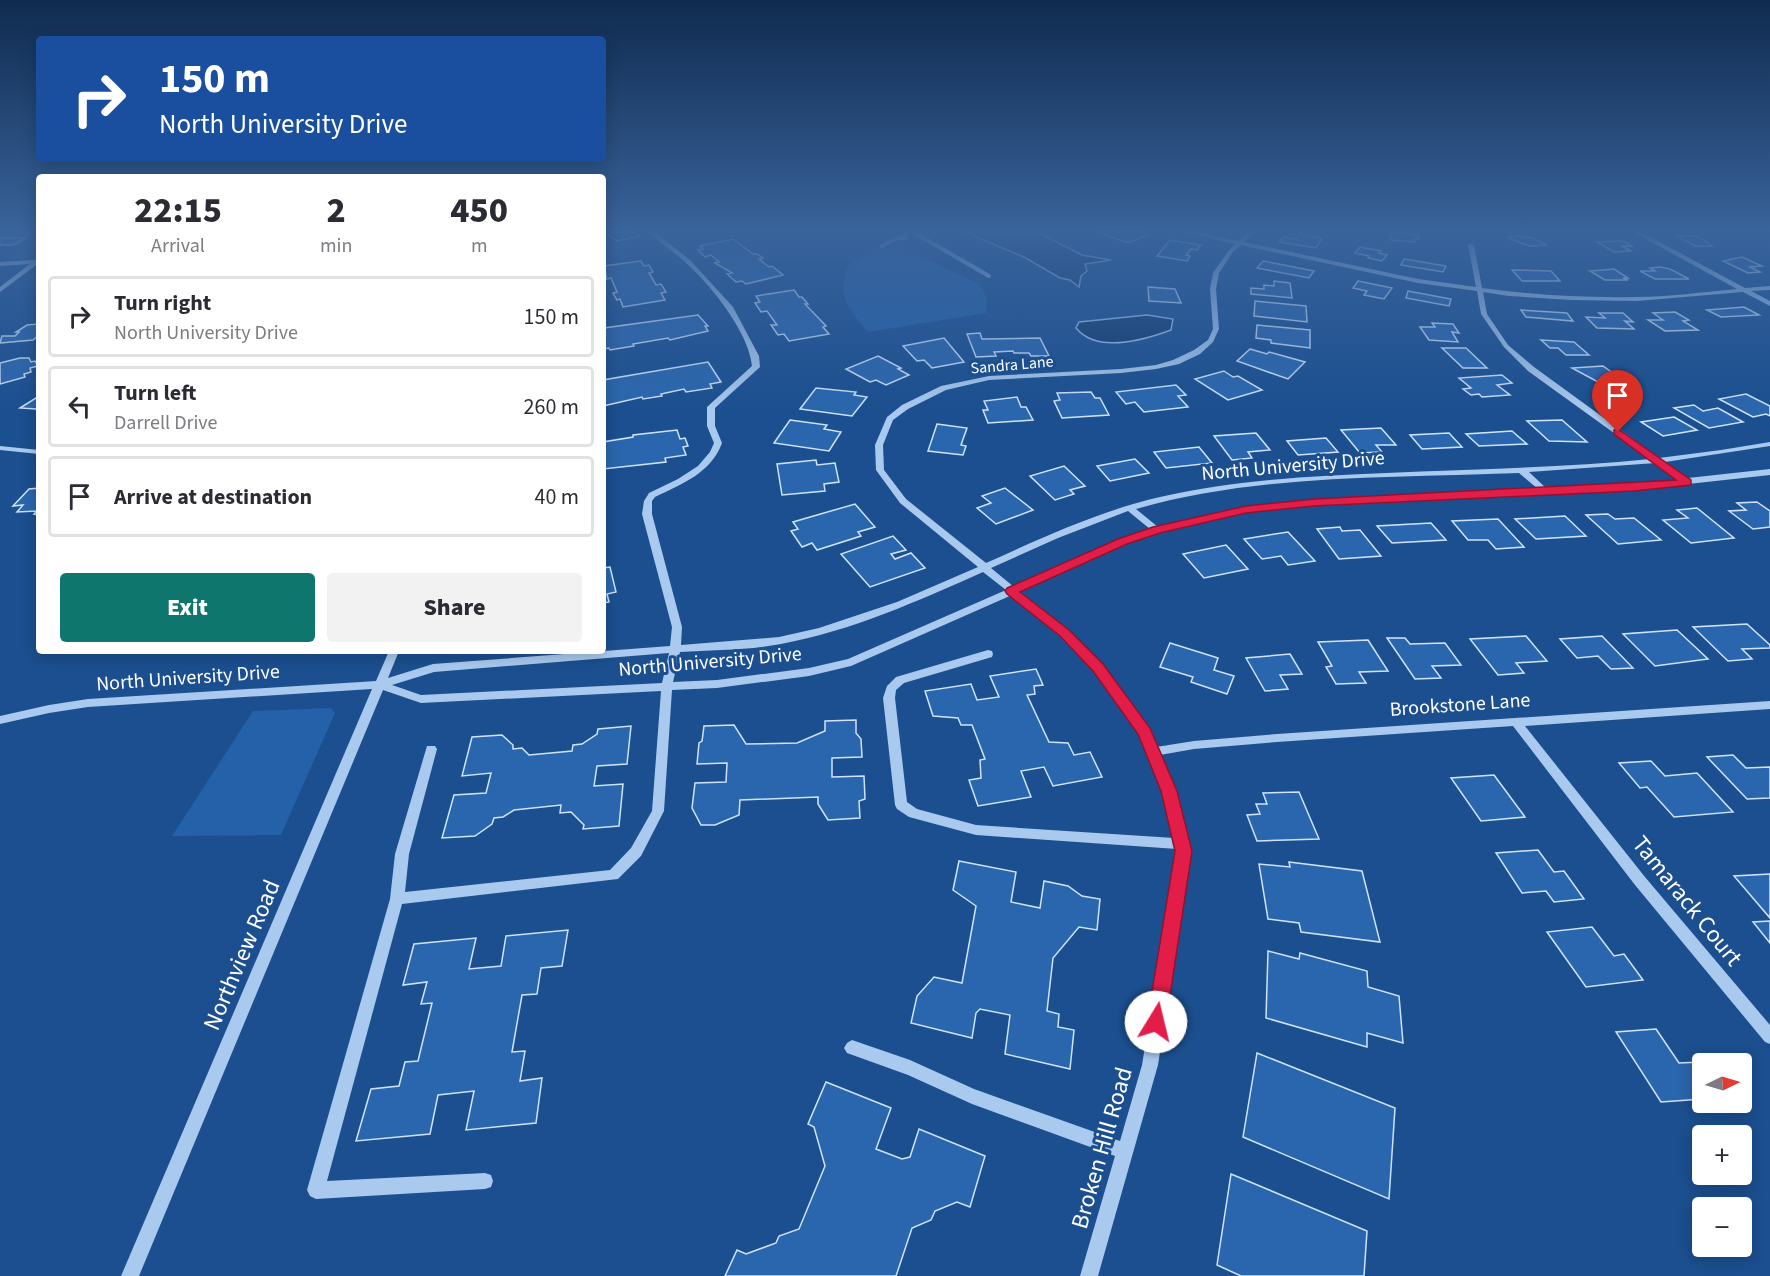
<!DOCTYPE html>
<meta charset="utf-8">
<style>
body{margin:0;font-family:"Source Sans 3",sans-serif;background:#f2f2f3;color:#2b2b33;height:100vh;display:flex;flex-direction:column;font-size:22px;white-space:nowrap}
*{box-sizing:border-box;margin:0}
p{font-size:20px;color:#7c7c81}
.icon{flex:none;width:33px;height:33px;fill:none;stroke:currentColor;stroke-width:2;stroke-linecap:round;stroke-linejoin:round}
.map{position:relative;flex:1;overflow:hidden}
.side{position:absolute;left:36px;top:174px;width:570px;height:480px;display:flex;flex-direction:column;background:#fff;border-radius:6px;box-shadow:0 3px 15px #0003}
.side>*{flex:none}
.top-card{position:absolute;left:36px;top:36px;width:570px;height:126px;border-radius:6px;box-shadow:0 3px 15px #0003;background:#1a4fa0;color:#fff;overflow:hidden}
.needle{width:39px;rotate:85deg}
.fabs{position:absolute;left:1692px;top:1053px;display:grid;gap:12px}
.fabs a{display:grid;place-items:center;width:60px;height:60px;border-radius:6px;background:#fff;box-shadow:0 3px 15px #0003;font-size:30px}
.pin{position:absolute;display:grid;place-items:center;width:51px;height:51px;color:#fff;margin:-62px -26px;border-radius:50% 50% 50% 0;rotate:-45deg;box-shadow:0 0 6px #0007}
.pin .icon{rotate:45deg}
.me{position:absolute;width:66px;margin:-33px;rotate:9deg;stroke-linejoin:round;filter:drop-shadow(0 0 4px #0008)}
.turn{display:flex;align-items:center;gap:21px;height:126px;padding:0 24px;font-size:27px}
.turn .icon{width:78px;height:78px;stroke-width:2.5}
.turn b{display:block;font-size:42px;line-height:51px}
.eta{display:flex;justify-content:space-evenly;align-items:center;height:102px;text-align:center}
.eta b{font-size:36px;font-weight:800;line-height:42px}
.action{display:flex;gap:12px;margin-top:auto;padding:12px 24px}
.action a{flex:1;height:69px;border-radius:6px;background:#0f766e;color:#fff;font-size:24px;font-weight:800;line-height:69px;text-align:center}
.action a+a{background:#f2f2f3;color:#2b2b33}
ul{padding:0;list-style:none}
li{display:flex;align-items:center;gap:18px;height:81px;margin:0 12px 9px;padding:0 12px;border:3px solid #e1e1e2;border-radius:6px}
li div{flex:1}
li b{display:block;font-size:22px}
li em{font-style:normal}
.map>svg:first-child{display:block}
.green{fill:#2461a8}
.water{fill:#123a6d;stroke:#9cc4f0;stroke-width:1.5}
.lines{fill:none;stroke-linecap:round;stroke-linejoin:round}
.stream{stroke:#9cc4f0;stroke-width:4}
.building{fill:#2a66ad;stroke:#cfe3fa;stroke-width:1.5}
.minor{fill:#a9c9ee;fill-rule:evenodd}
.route{fill:#e11d48;stroke:#92132f;stroke-width:1.5}
.labels{text-anchor:middle;dominant-baseline:central;stroke-width:6;stroke-linejoin:round;paint-order:stroke}
.far-street-label{font-size:16px;fill:#fff;stroke:#1b4f8f}
.street-label{font-size:20px;fill:#fff;stroke:#1b4f8f}
.near-street-label{font-size:24px;fill:#fff;stroke:#1b4f8f}
</style>
<div class="map">
<svg width="1770" height="1276" viewBox="0 0 1770 1276">
<rect width="100%" height="100%" fill="#1b4f8f"/>
<g class="green">
<path d="M896,245l83,39 8,14 -1,15 -118,19c-20,-24 -31,-34 -21,-66l24,-15z"/>
<path d="M331,708l4,5 -54,122 -109,1 81,-125z"/>
</g>
<g class="water">
<path d="M965,232h72l45,23 29,5 -26,4 2,7 -6,5 -2,11 -9,-7 -10,-2 -36,-21z"/>
<path d="M1147,315l26,4 -2,11c-27,10 -74,24 -95,-2l3,-6z"/>
</g>
<g class="lines">
<g class="stream">
<path d="M913,232l76,44"/>
<path d="M882,246l15,-8h9l-3,-3 5,-3"/>
</g>
</g>
<g class="building">
<path d="M618,232h17l5,4 -23,5 -9,-7z"/>
<path d="M1097,232h46l6,3 -21,8z"/>
<path d="M1390,232l28,3 1,4h-5l1,3 -24,-2z"/>
<path d="M1300,234l22,4 -6,10 -37,-6 4,-5 14,2z"/>
<path d="M1521,236l12,2 13,7 -17,1 -23,-9z"/>
<path d="M1677,236h20l15,10h-17z"/>
<path d="M0,238h26l-13,7h-13z"/>
<path d="M733,239l20,15h4l6,4 -4,1 10,8 3,-1 11,9 -37,9 -4,-3 -6,1 -9,-8 5,-1 -17,-10 4,-1 -8,-7 -6,2 -7,-7 5,-1 -3,-3z"/>
<path d="M1170,240l31,5 -4,5 -6,-1 -5,6 4,1 -3,5 -30,-5z"/>
<path d="M1623,241l9,5h-10l9,5 -17,1 -17,-10z"/>
<path d="M1360,247l21,4 -2,2 8,2 -5,6 -14,-3 1,-2 -14,-3z"/>
<path d="M1742,257l20,9 -12,1 10,5 -12,1 -25,-12z"/>
<path d="M1404,259l42,7 -3,6 -42,-7z"/>
<path d="M641,261l3,5 5,-1 4,7 -4,1 7,12 5,-1 5,8 -5,1 4,7 -42,7 -3,-8 -3,1 -4,-7 4,-1 -6,-14 -4,1 -3,-13z"/>
<path d="M1263,261l51,10 -5,7 -52,-10z"/>
<path d="M1660,267l10,2 19,10h-34l-15,-8h15l-5,-3z"/>
<path d="M1614,269l14,9h-5l5,2h-23l-15,-9z"/>
<path d="M1512,270l39,1 9,10h-38z"/>
<path d="M1274,281l16,2 2,15 -41,-4v-6l13,1v-4l10,1z"/>
<path d="M1358,281l34,7 -8,11 -20,-4 3,-4 -14,-3z"/>
<path d="M1148,287l27,2 6,14 -32,-2z"/>
<path d="M794,290l5,7h3l6,7h-3l21,22 -3,1 6,7 -40,7 -5,-7 -6,1 -7,-10h6l-10,-14 -6,1 -6,-9 5,-1 -4,-6z"/>
<path d="M1408,291l43,8 -2,7 -43,-8z"/>
<path d="M1255,301l51,5 1,16 -53,-6z"/>
<path d="M1744,307l15,8 -38,2 -14,-7z"/>
<path d="M1521,310l46,3 6,8 -47,-4z"/>
<path d="M1675,312l14,8 -6,1 15,9 -33,1 -17,-11h15l-10,-7z"/>
<path d="M1599,313h24l10,9 -8,-1 9,8 -37,-1 -11,-11 19,1z"/>
<path d="M698,315l10,11h-3l3,5 -38,9 -2,-2 -35,6 1,2 -24,4 -1,-2 -6,1 1,-21z"/>
<path d="M1432,323l21,1 6,9 -7,-1 6,10 -29,-2 -9,-13h15z"/>
<path d="M39,324v11l-6,5 -33,3 2,-7h13l4,-4h-3l11,-7z"/>
<path d="M1257,325l53,5v18l-39,-5v-3l-15,-2z"/>
<path d="M980,333l2,6 58,-1 9,18h-18l-2,-3h-15l-1,-2 -19,1 2,4 -20,1 -9,-23z"/>
<path d="M944,338l20,24 -32,6 -8,-8 -7,1 -14,-15z"/>
<path d="M1541,340l33,2 15,13h-23l-8,-7h-8z"/>
<path d="M1442,348h24l21,20h-24z"/>
<path d="M1250,349l17,5 2,-2 36,10 -17,17 -51,-18z"/>
<path d="M878,356l23,12 -3,1 11,6 -23,10 -10,-5 -6,2 -24,-13z"/>
<path d="M20,358h9l2,4 4,-1 3,5 -8,2 1,4 -7,2 1,3 -25,7v-21z"/>
<path d="M708,362l13,20 -11,2 2,4 -26,4 -2,-3 -23,5 1,2 -19,3 -1,-2 -39,9v-26z"/>
<path d="M1603,366l21,15 -26,1 -26,-14z"/>
<path d="M1224,371l9,6 5,-1 24,14 -34,10 -33,-21z"/>
<path d="M1502,375l10,8 -15,2 13,10 -28,2 -3,-3 -8,1 -8,-6 8,-1 -12,-10z"/>
<path d="M1176,385l10,10 -8,1 10,11 -44,5 -9,-10 -9,2 -10,-12z"/>
<path d="M816,388l40,4 -2,3 13,2 -15,19 -52,-7z"/>
<path d="M1091,392l4,6h5l9,17 -47,3 -8,-17 6,-1 -3,-7z"/>
<path d="M1746,394l24,12v10l-4,-2 -13,3 -34,-18z"/>
<path d="M39,396v12l-3,1 -16,-1z"/>
<path d="M1017,397l4,10h5l7,13 -45,3 -5,-13h5l-4,-9z"/>
<path d="M1694,405l9,6 15,-3 25,14 -34,6 -35,-20z"/>
<path d="M1674,417l23,13 -34,6 -22,-14z"/>
<path d="M790,420l37,5 -3,4 17,3 -12,19 -55,-8z"/>
<path d="M1562,420l25,22 -38,-1 -22,-20z"/>
<path d="M937,424l30,4 -6,17 5,1 -3,9 -35,-4z"/>
<path d="M1381,428l15,17h-20l6,7 -22,1 -19,-23z"/>
<path d="M677,430l3,9 5,-1 3,8 -5,1 3,8 -21,3 1,4 -63,7v-27l30,-5v-2z"/>
<path d="M1512,431l15,13 -48,2 -13,-12z"/>
<path d="M1256,433l14,17 -22,2 4,6 -20,2 -18,-24z"/>
<path d="M1449,433l13,14 -40,2 -12,-14z"/>
<path d="M1326,438l12,14 -40,3 -11,-14z"/>
<path d="M1199,447l13,16 -46,5 -12,-16z"/>
<path d="M1135,459l14,14 -39,8 -13,-15z"/>
<path d="M816,460l1,5 18,-2 4,19 -15,2 1,7 -43,4 -5,-31z"/>
<path d="M1064,466l21,20 -15,4 4,4 -19,6 -25,-24z"/>
<path d="M39,488v27l-5,-1 3,-3 -20,1 6,-7 -10,1 16,-17z"/>
<path d="M1005,488l28,22 -37,14 -19,-16 14,-5 -9,-7z"/>
<path d="M1757,502l13,9v16l-17,2 -24,-18 17,-1 -9,-7z"/>
<path d="M855,504l20,23 -17,5 3,4 -44,14 -5,-7 -10,4 -11,-16 7,-2 -5,-7z"/>
<path d="M1697,508l37,30 -43,5 -28,-23 25,-2 -11,-8z"/>
<path d="M1608,514l7,5 19,-1 27,22 -43,4 -32,-29z"/>
<path d="M1565,516l21,20 -50,3 -21,-20z"/>
<path d="M1498,519l26,28 -28,2 -8,-9h-20l-16,-19z"/>
<path d="M1431,523l15,17 -54,3 -15,-17z"/>
<path d="M1340,527l2,4 18,-1 21,26 -42,3 -22,-30z"/>
<path d="M1288,532l27,29 -27,4 -7,-9 -19,3 -18,-20z"/>
<path d="M893,536l13,14 -15,4 4,5 16,-6 14,15 -55,19 -29,-33z"/>
<path d="M1226,545l22,24 -44,9 -21,-24z"/>
<path d="M610,567l6,25 -9,2 2,8 -6,1v-35z"/>
<path d="M1747,624l23,21v3l-28,1 10,10 -24,2 -35,-34z"/>
<path d="M1677,630l31,29 -53,7 -32,-32z"/>
<path d="M1526,636l21,25 -31,2 8,10 -26,2 -28,-36z"/>
<path d="M1602,636l31,32 -22,1 -13,-13 -21,2 -17,-19z"/>
<path d="M1387,638h18l5,6 35,-1 16,22 -29,1 9,12 -26,1z"/>
<path d="M1368,640l20,31 -29,1 7,11 -30,1 -10,-17 6,-1 -14,-24z"/>
<path d="M1170,643l48,15 -4,12 20,6 -7,18 -36,-12 2,-5 -33,-10z"/>
<path d="M1290,654l12,20 -22,1 8,14 -23,2 -19,-33z"/>
<path d="M1036,669l7,16 -9,1 1,8 -8,1 22,47 19,1 6,12 16,-3 12,25 -49,9 -9,-19 -23,4 10,26 -53,9 -9,-26 12,-2 -1,-18 5,-1 -13,-34h-11l-3,-7 -25,-2 -8,-25 46,-7 6,16 22,-3 -9,-21z"/>
<path d="M856,720v13l5,6 1,18 -30,1v19l32,-1 1,23 -6,2 1,17 -32,2 -10,-16v-7l-78,3 -1,15 -24,10h-14l-9,-17 3,-25 31,-1 1,-19 -30,1 2,-21 3,-2 2,-15 30,-1 12,19 51,-1 28,-12v-10z"/>
<path d="M631,726l-4,38 -30,2 -3,20 29,-2 -4,42 -36,3 1,-4 -13,-13 -11,1 1,-8 -47,5 -11,7 -9,1 -2,6 -17,12 -33,2 12,-43 32,-2 5,-20 -29,3 10,-39 30,-2 11,10v4l9,-1 7,7 43,-4 1,-6 9,-1 15,-10 1,-5z"/>
<path d="M1733,755l13,13 24,-1v31l-23,1 -40,-42z"/>
<path d="M1651,761l14,15 32,-3 36,39 -59,5 -27,-30 -7,1 -21,-25z"/>
<path d="M1494,775l31,42 -44,4 -30,-43z"/>
<path d="M1299,792l20,47 -62,2 -10,-26 13,-1 -4,-10h11l-4,-11z"/>
<path d="M1538,850l16,22 10,-1 20,28 -30,3 -8,-11 -24,2 -26,-40z"/>
<path d="M959,861l57,11 -5,30 29,6 4,-27 24,5 14,10 18,3 -3,31 -18,-3 -26,31 -6,53 12,3 -1,13 16,3 -4,39 -65,-15 5,-39 -30,-6 -4,4 -4,25 -61,-15 6,-27 17,-19 28,6 14,-77 -23,-16z"/>
<path d="M1289,862l73,9 18,71 -79,-10 -2,-9 -31,-4 -9,-55 31,3z"/>
<path d="M1770,874v44l-36,-42z"/>
<path d="M1770,921v22l-17,-21z"/>
<path d="M1592,927l22,29 10,-2 19,26 -57,7 -39,-55z"/>
<path d="M568,930l-6,36 -21,2 -4,26 -15,1 -10,57 13,-1 -5,30 22,-3 -6,45 -70,7 8,-39 -36,4 -8,39 -74,7 15,-52 28,-3 6,-24 13,-1 14,-58 -11,1 6,-22 -24,3 11,-41 62,-6 -7,31 32,-3 5,-30z"/>
<path d="M1268,951l31,8 1,-6 67,18 1,16 31,9 4,47 -36,-10v14l-101,-29z"/>
<path d="M1656,1029l23,34 22,-1 1,2v35l-41,3 -45,-70z"/>
<path d="M1257,1053l138,55 -6,91 -146,-62z"/>
<path d="M826,1082l65,26 -15,41 26,10 8,-2 9,-28 66,27 -15,51 -13,-5 -22,9 -4,9 -19,8 -16,48h-171l12,-26 9,4 30,-11 3,-7 20,-7 26,-63 -11,-39 -6,-3z"/>
<path d="M1231,1174l136,57 -3,45h-123l-24,-11z"/>
</g>
<g class="lines">
<g class="minor">
<path d="M648,232h7l35,28 43,47 26,49 1,11 -45,41v18l7,17c-11,30 -40,41 -67,54l-3,4v13l30,113 -1,18 98,-8 40,-9 78,-26 81,-35 -78,-64 -24,-33 -1,-25 12,-28 15,-12 39,-19 48,-10 132,-7 35,-4 17,-5 21,-10 14,-10 5,-11 -3,-40 3,-16 16,-23 6,-6 -52,-12h12l43,9 10,-9h7l-11,10 174,37 58,8 -8,-42 3,-2 3,2 8,43c51,7 102,10 153,9 34,0 68,-5 102,-8l-104,-57h8l104,56 25,-2v4l-19,1 19,10v5l-27,-14 -106,9 -66,-1 -62,-4 -26,-4 4,22 21,31 26,22 125,91 62,-8 49,-8v4l-105,16 23,16 82,-9v6l-136,15 -319,16 -69,6 -80,18 -40,14 -106,48 49,39 33,33 46,65 8,18 38,-6 83,-7 493,-33v8l-245,17 120,151 125,148v19l-5,-2 -130,-157 -122,-159 -236,16 -83,7 -34,6 15,36 16,60 -33,214 -60,211h-18l35,-120 -143,-52 -64,-29 -61,-22 -3,-5 3,-5 5,-3 58,20 64,29 146,52 22,-76 35,-216 -201,-14 -67,-18 -12,-8 -2,-4 -12,-107 4,-12 9,-9 92,-27 4,1 1,3 -1,3 -88,26 -8,7 -1,8 12,104 10,7 59,16 198,13 -11,-47 -24,-57 -45,-64 -33,-35 -49,-40 -161,71 -42,10 -92,12 -45,2 -8,121 -23,45 -23,23 -216,25 -75,277 158,-8 6,2 2,6 -2,6 -6,2 -169,10 -6,-3 -3,-6 83,-291 5,-45 32,-108h8l2,3 -28,105 -4,38 205,-22 21,-22 21,-37 9,-120 -240,12 -38,-13 -244,586h-18l251,-587 -284,18 -39,6 -49,11v-8l49,-11 39,-6 288,-18 13,-30h10l-11,27 45,-14 237,-18 2,-19 -30,-113 2,-13 5,-8 29,-14 20,-13 12,-14 4,-9 -7,-17v-19l45,-41c-3,-34 -42,-82 -67,-104 -12,-11 -25,-19 -37,-30zM1241,245l177,38 59,8 4,23 23,33 24,24 122,88c-89,9 -175,10 -264,14 -76,3 -151,7 -226,24 -61,14 -118,41 -174,66l-80,-64 -22,-29 -1,-25 10,-25 15,-11 38,-19 43,-10 132,-7 35,-4 23,-5 21,-10 13,-12 6,-13 -3,-40 3,-16 14,-21zM1656,463l22,17 -44,4 -87,5 -18,-17zM1519,473l19,16 -223,11 -69,6 -88,21 -22,-18c123,-35 256,-31 383,-36zM1128,511l22,18 -30,11 -106,47 -23,-19 67,-30zM983,572l23,18 -158,69 -39,9 -92,12 -44,2 7,-30c32,-2 70,-2 101,-8 70,-13 137,-43 202,-72zM669,653l-7,30 -241,12 -29,-10 42,-13z"/>
<path d="M39,258v5l-39,29v-5l30,-23 -30,2v-4l35,-2z"/>
<path d="M0,446l39,4v4l-39,-4z"/>
</g>
</g>
<linearGradient id="sky" x2="0" y2="1"><stop stop-color="#0f2b4f"/><stop offset="0.56" stop-color="#39639b"/><stop offset="1" stop-color="#39639b" stop-opacity="0"/></linearGradient>
<rect width="1770" height="411" fill="url(#sky)"/>
<path class="route" d="M1618,429l73,51v5l-57,6 -320,15 -68,7 -86,20 -33,11 -107,48 49,38 34,34 47,64 27,63 15,60 -26,171 -3,7 -7,3 -7,-3 -2,-7 28,-171 -14,-60 -23,-57 -45,-63 -33,-35 -53,-42 -2,-3 2,-3 111,-49 35,-12 93,-21 68,-7 362,-19 -62,-46v-4z"/>
<g class="labels">
<g class="far-street-label">
<text transform="translate(1012 365) rotate(-5)">Sandra Lane</text>
</g>
<g class="street-label">
<text transform="translate(1293 466) rotate(-5)">North University Drive</text>
<text transform="translate(710 662) rotate(-5)">North University Drive</text>
<text transform="translate(188 678) rotate(-4)">North University Drive</text>
<text transform="translate(1460 705) rotate(-4)">Brookstone Lane</text>
</g>
<g class="near-street-label">
<text transform="translate(1687 901) rotate(51)">Tamarack Court</text>
<text transform="translate(242 955) rotate(-67)">Northview Road</text>
<text transform="translate(1102 1148) rotate(-74)">Broken Hill Road</text>
</g>
</g>
</svg>
<div class="fabs">
<a><svg class="needle" viewBox="-14 -14 28 28"><path d="M0-13l5 13h-10z" fill="#e53935"/><path d="M0 13l5-13h-10z" fill="#7c7c81"/></svg></a>
<a>+</a>
<a>−</a>
</div>
<div class="pin" style="left:1618px;top:432px;background:#d93025"><svg class="icon" aria-label="arrive" viewBox="0 0 24 24"><path d="M6 21V4h12l-3 4 3 4H6"/></svg></div>
<svg class="me" style="left:1156px;top:1022px" viewBox="-20 -20 40 40"><circle r="19" fill="#fff"/><path d="M0-13L10 11 0 6-10 11z" fill="#e11d48"/></svg>
<div class="top-card">
<div class="turn"><svg class="icon" aria-label="right" viewBox="0 0 24 24"><path d="M7 20v-9h11M14 6l5 5-5 5"/></svg><div><b>150 m</b>North University Drive</div></div>
</div>
<section class="side">
<div class="eta">
<div><b>22:15</b><p>Arrival</p></div>
<div><b>2</b><p>min</p></div>
<div><b>450</b><p>m</p></div>
</div>
<ul>
<li><svg class="icon" aria-label="right" viewBox="0 0 24 24"><path d="M7 20v-9h11M14 6l5 5-5 5"/></svg><div><b>Turn right</b><p>North University Drive</p></div><em>150 m</em></li>
<li><svg class="icon" aria-label="left" viewBox="0 0 24 24"><path d="M17 20v-9H6M10 6l-5 5 5 5"/></svg><div><b>Turn left</b><p>Darrell Drive</p></div><em>260 m</em></li>
<li><svg class="icon" aria-label="arrive" viewBox="0 0 24 24"><path d="M6 21V4h12l-3 4 3 4H6"/></svg><div><b>Arrive at destination</b></div><em>40 m</em></li>
</ul>
<div class="action"><a>Exit</a><a>Share</a></div>
</section>
</div>
